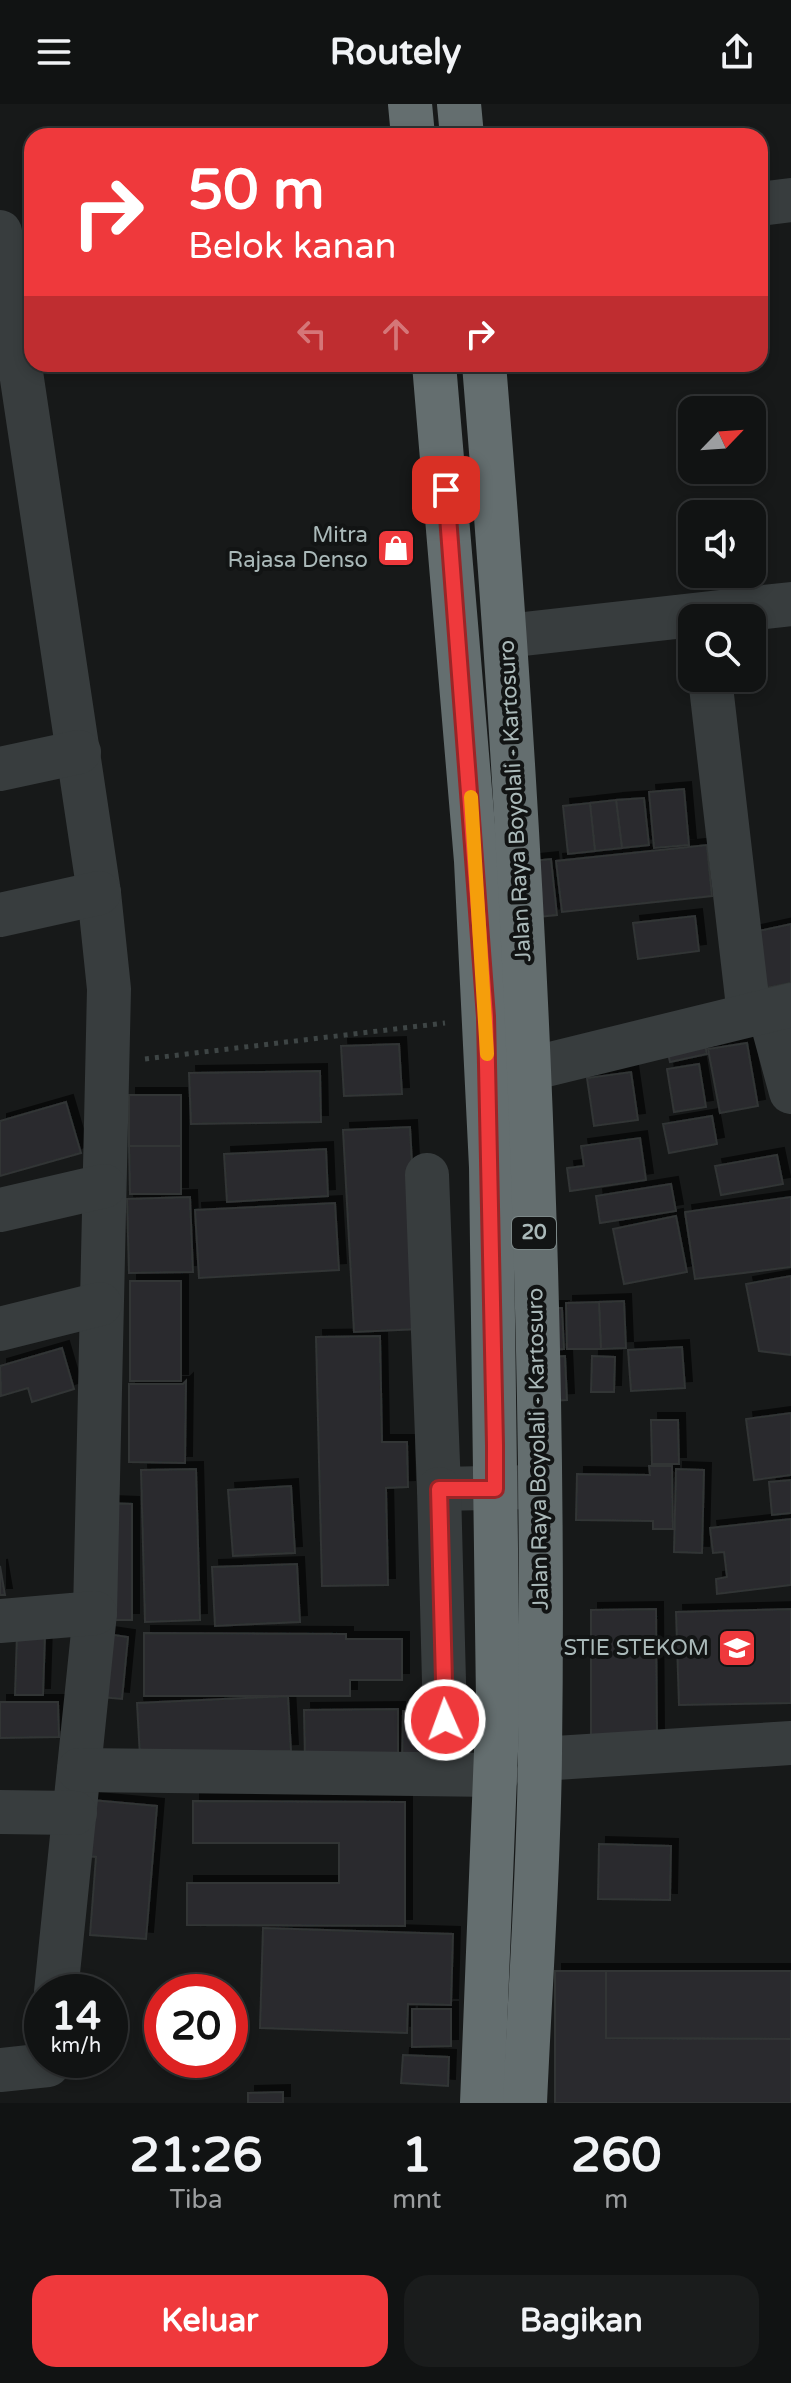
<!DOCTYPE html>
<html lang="id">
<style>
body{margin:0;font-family:"Varela Round",sans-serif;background:#1a1c1c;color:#f1f3f6;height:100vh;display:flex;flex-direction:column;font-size:30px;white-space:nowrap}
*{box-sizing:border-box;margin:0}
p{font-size:26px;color:#9c9ea0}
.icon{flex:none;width:44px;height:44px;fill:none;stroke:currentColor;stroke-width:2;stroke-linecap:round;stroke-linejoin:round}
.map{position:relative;height:1999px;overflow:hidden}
.details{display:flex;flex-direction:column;background:#111313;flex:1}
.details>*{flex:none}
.guide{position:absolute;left:24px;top:24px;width:744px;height:244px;border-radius:24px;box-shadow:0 4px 12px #0003,0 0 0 2px #303233;background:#ef393c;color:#fff;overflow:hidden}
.needle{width:52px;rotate:65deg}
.tools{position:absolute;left:678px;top:292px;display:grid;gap:16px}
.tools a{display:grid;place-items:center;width:88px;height:88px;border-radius:16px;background:#111313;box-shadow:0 4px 12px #0003,0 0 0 2px #303233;font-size:40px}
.speed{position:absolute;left:24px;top:1870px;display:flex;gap:16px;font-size:40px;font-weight:700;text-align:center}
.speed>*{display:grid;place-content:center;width:104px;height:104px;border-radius:50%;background:#111313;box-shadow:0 4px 12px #0003,0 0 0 2px #303233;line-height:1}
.speed small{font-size:20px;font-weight:400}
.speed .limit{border:12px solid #d22;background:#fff;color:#111}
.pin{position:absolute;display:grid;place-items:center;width:68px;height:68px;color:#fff;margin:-34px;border-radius:16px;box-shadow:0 4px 12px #0006}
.me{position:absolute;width:88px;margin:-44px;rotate:358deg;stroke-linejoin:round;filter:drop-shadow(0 0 6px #0008)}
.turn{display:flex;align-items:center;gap:28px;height:168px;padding:0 32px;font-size:36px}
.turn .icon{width:104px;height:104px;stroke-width:2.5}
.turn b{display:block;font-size:56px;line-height:68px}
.lanes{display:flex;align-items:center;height:76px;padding:0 32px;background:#0003;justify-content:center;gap:40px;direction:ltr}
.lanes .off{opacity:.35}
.eta{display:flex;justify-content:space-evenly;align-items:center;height:136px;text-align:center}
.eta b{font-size:48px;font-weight:700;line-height:56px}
.primary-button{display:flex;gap:16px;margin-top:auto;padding:16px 32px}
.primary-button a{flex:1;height:92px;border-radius:24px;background:#ef393c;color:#fff;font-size:32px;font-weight:700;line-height:92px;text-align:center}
.primary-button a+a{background:#1a1c1c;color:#f1f3f6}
header{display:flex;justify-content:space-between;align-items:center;height:104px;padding:0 32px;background:#111313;font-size:36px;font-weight:700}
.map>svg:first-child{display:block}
.building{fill:#2a2c2d;stroke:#313435;stroke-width:2;filter:url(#shadow)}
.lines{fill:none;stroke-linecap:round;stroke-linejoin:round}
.path{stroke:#3e4545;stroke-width:5;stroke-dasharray:4 6;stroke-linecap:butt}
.minor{stroke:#383d3e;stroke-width:44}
.highway{stroke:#646e6f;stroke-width:44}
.route-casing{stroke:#9b2527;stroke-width:20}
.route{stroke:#ef393c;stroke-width:14}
.slow{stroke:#f59e0b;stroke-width:14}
.labels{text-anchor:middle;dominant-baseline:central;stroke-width:8;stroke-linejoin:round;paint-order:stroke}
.shield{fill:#121414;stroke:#7c8888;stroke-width:2}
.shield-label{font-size:20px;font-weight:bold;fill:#aab9b9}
.poi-label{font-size:22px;fill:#aab9b9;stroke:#121414;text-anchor:end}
.street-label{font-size:22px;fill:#aab9b9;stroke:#121414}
</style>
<header><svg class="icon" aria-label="menu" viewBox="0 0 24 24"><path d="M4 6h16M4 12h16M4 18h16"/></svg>Routely<svg class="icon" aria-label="share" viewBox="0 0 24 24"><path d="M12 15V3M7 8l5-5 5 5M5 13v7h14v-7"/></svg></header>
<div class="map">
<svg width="791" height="1999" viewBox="0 0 791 1999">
<defs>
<filter id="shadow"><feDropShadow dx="7" dy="-7" stdDeviation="0" flood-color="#0009"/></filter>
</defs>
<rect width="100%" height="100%" fill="#171919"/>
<g class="building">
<path d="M684,685l5,56 -35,3 -5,-56z"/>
<path d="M644,694l5,47 -27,3 -6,-48z"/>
<path d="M616,696l6,48 -27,3 -5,-48z"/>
<path d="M590,699l5,48 -27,3 -5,-48z"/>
<path d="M707,741l5,51 -150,16 -6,-51z"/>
<path d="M551,755l6,56 -29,3 -5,-56z"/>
<path d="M695,812l4,35 -61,8 -5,-36z"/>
<path d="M791,820v59l-24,5 -13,-56z"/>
<path d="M702,928l5,22 -37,8 -5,-21z"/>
<path d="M747,939l11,63 -38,7 -12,-64z"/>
<path d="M399,940l3,50 -58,2 -3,-50z"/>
<path d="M699,960l7,43 -32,5 -7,-43z"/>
<path d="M320,967l1,51 -130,2 -2,-51z"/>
<path d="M631,968l7,48 -44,6 -7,-48z"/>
<rect x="129" y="991" width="52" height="51"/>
<path d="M66,998l15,51 -81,23v-55z"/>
<path d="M712,1012l5,28 -48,9 -6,-29z"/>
<path d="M410,1023l11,202 -67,3 -11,-202z"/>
<path d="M640,1034l6,42 -76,11 -3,-23 17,-2 -3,-20z"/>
<path d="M129,1042h52v48h-51z"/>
<path d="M326,1045l2,47 -101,6 -3,-48z"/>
<path d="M777,1051l6,29 -62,11 -6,-29z"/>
<path d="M671,1080l5,27 -76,12 -4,-27z"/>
<path d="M190,1093l3,75 -64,1 -2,-74z"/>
<path d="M791,1093v70l-96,12 -10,-67z"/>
<path d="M335,1099l4,67 -140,8 -4,-68z"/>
<path d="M676,1112l11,56 -63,12 -11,-55z"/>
<path d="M791,1172v79l-32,-4 -13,-67z"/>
<rect x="130" y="1177" width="51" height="100"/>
<path d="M624,1197l2,47 -25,1 -2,-47z"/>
<path d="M599,1198l2,47h-34l-1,-46z"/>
<path d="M543,1204h19l2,41 -19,1z"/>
<path d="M380,1232l2,106h25l1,45 -22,1 2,97 -66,1 -6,-249z"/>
<path d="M682,1243l3,41 -54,3 -3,-41z"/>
<path d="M62,1244l12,41 -42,13 -4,-14 -27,8 -1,-30z"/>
<path d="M565,1252l2,44 -17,1 -2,-44z"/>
<path d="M592,1252l23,1 -1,35h-23z"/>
<path d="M186,1277l-1,82 -56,-1v-78h54z"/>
<path d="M791,1309v62l-37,5 -8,-61z"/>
<path d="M651,1316h27l1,44h-27z"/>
<path d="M649,1362h23l1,63h-20v-8l-77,-1 1,-46 73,1z"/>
<path d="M196,1365l4,151 -55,2 -4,-152z"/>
<path d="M676,1365l28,1 -2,83 -28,-1z"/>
<path d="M791,1376v33l-19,2 -3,-33z"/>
<path d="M291,1382l4,67 -62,3 -5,-66z"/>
<path d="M107,1399l25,1v116h-24z"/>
<path d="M791,1415v66l-74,9 -1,-15 11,-2 -3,-25 -11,1 -3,-25z"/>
<path d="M297,1460l3,58 -85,4 -3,-59z"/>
<path d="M0,1462l5,29h-5z"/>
<path d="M656,1505l1,130h-66v-129z"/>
<path d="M791,1505v94l-112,2 -3,-93z"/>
<path d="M144,1529l202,1v5h56v41h-52v16h-206z"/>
<path d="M17,1530l28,1 -2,60h-28z"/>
<path d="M107,1530l21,3 -6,62 -21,-2z"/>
<path d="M288,1592l3,55 -151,6 -3,-54z"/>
<path d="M0,1598h58l1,35 -59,1z"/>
<path d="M398,1605v49l-93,2 -1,-50z"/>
<path d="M403,1607l24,1 -1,53 -24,-1z"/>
<path d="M81,1695l76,7 -11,133 -56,-4 6,-78 -19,-2z"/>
<path d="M193,1697l212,1v124l-218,-1v-42h152v-40h-146z"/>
<path d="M599,1740l72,2 -1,54 -72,-1z"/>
<path d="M263,1824l190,6 -2,71 -43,-1 -1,29 -147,-5z"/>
<path d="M555,1867h51v67l185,1v64h-236z"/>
<path d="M606,1867h185v68l-185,-1z"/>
<path d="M412,1905h39v37l-39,1z"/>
<path d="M403,1951l46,2 -1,29 -47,-3z"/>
<path d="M283,1988v11h-35v-10z"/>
</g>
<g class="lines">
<path class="path" d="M145,955l300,-36"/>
<g class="minor">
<path d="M760,100l31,-4"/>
<path d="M0,128l99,661 10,96 -14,624 -39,379"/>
<path d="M506,532l285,-32"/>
<path d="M710,574l39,337"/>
<path d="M0,665l79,-17"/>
<path d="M0,811l99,-22"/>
<path d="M769,907l22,81"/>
<path d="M530,965l261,-64"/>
<path d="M427,1071l12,314 95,-2"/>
<path d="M0,1106l104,-24"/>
<path d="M0,1225l100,-25"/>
<path d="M439,1385l6,231"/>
<path d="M0,1517l95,-8"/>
<path d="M540,1655l251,-16"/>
<path d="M79,1666l418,5"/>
<path d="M0,1708l75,1"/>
<path d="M0,1966l48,-5"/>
</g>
<g class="highway">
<path d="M410,0l3,32"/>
<path d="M459,0l3,32"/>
<path d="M434,260l42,497 15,306 7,534 -16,402"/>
<path d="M484,260c38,462 62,926 56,1389 -1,117 -10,234 -15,350"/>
</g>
</g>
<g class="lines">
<g class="route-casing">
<path id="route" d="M445,1616l-6,-231h56v-44l-9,-428 -40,-527"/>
</g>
<use href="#route" class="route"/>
<path class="slow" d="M471,693l16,257"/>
</g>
<defs>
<g id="shop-square" transform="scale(2)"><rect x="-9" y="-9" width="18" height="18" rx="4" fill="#ef393c" stroke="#121414"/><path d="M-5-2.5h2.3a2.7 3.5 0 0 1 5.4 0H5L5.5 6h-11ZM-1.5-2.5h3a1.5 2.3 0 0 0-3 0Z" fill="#fff"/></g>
<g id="university-square" transform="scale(2)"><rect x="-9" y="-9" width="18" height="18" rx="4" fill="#ef393c" stroke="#121414"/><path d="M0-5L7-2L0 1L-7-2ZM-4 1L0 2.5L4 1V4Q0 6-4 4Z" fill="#fff"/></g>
</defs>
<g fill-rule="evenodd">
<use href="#shop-square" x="396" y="444"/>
<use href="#university-square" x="737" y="1544"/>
</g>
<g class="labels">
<rect class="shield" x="512" y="1113" width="44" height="32" rx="6"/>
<g class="shield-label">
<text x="534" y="1129">20</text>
</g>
<g class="poi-label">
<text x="368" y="431">Mitra<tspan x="368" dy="25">Rajasa Denso</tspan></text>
<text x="709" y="1544">STIE STEKOM</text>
</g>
<g class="street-label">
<text transform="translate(515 697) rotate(-93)">Jalan Raya Boyolali - Kartosuro</text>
<text transform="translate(538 1345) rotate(-91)">Jalan Raya Boyolali - Kartosuro</text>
</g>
</g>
</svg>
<div class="tools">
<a><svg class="needle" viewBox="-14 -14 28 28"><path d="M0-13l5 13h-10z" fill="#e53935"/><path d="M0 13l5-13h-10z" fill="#9c9ea0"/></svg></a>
<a><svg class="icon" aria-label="sound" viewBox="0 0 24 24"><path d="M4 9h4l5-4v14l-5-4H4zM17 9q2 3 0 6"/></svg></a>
<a><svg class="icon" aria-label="search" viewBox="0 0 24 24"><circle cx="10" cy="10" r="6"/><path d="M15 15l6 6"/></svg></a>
</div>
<div class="speed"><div>14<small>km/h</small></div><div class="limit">20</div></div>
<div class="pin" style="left:446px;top:386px;background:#d93025"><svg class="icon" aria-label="arrive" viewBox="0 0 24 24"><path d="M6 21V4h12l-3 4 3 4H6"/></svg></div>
<svg class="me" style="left:445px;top:1616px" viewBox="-20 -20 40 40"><circle r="17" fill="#ef393c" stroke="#fff" stroke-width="3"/><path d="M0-11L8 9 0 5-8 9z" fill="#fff"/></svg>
<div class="guide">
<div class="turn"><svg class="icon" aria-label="right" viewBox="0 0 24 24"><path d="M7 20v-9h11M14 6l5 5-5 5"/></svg><div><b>50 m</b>Belok kanan</div></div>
<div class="lanes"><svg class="icon off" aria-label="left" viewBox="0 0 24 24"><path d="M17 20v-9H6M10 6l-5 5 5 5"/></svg><svg class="icon off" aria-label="ahead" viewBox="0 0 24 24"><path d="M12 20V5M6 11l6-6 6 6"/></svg><svg class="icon" aria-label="right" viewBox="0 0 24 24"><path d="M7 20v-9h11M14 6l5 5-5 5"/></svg></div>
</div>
</div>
<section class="details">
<div class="eta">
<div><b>21:26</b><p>Tiba</p></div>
<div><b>1</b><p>mnt</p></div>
<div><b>260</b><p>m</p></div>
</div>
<div class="primary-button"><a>Keluar</a><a>Bagikan</a></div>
</section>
